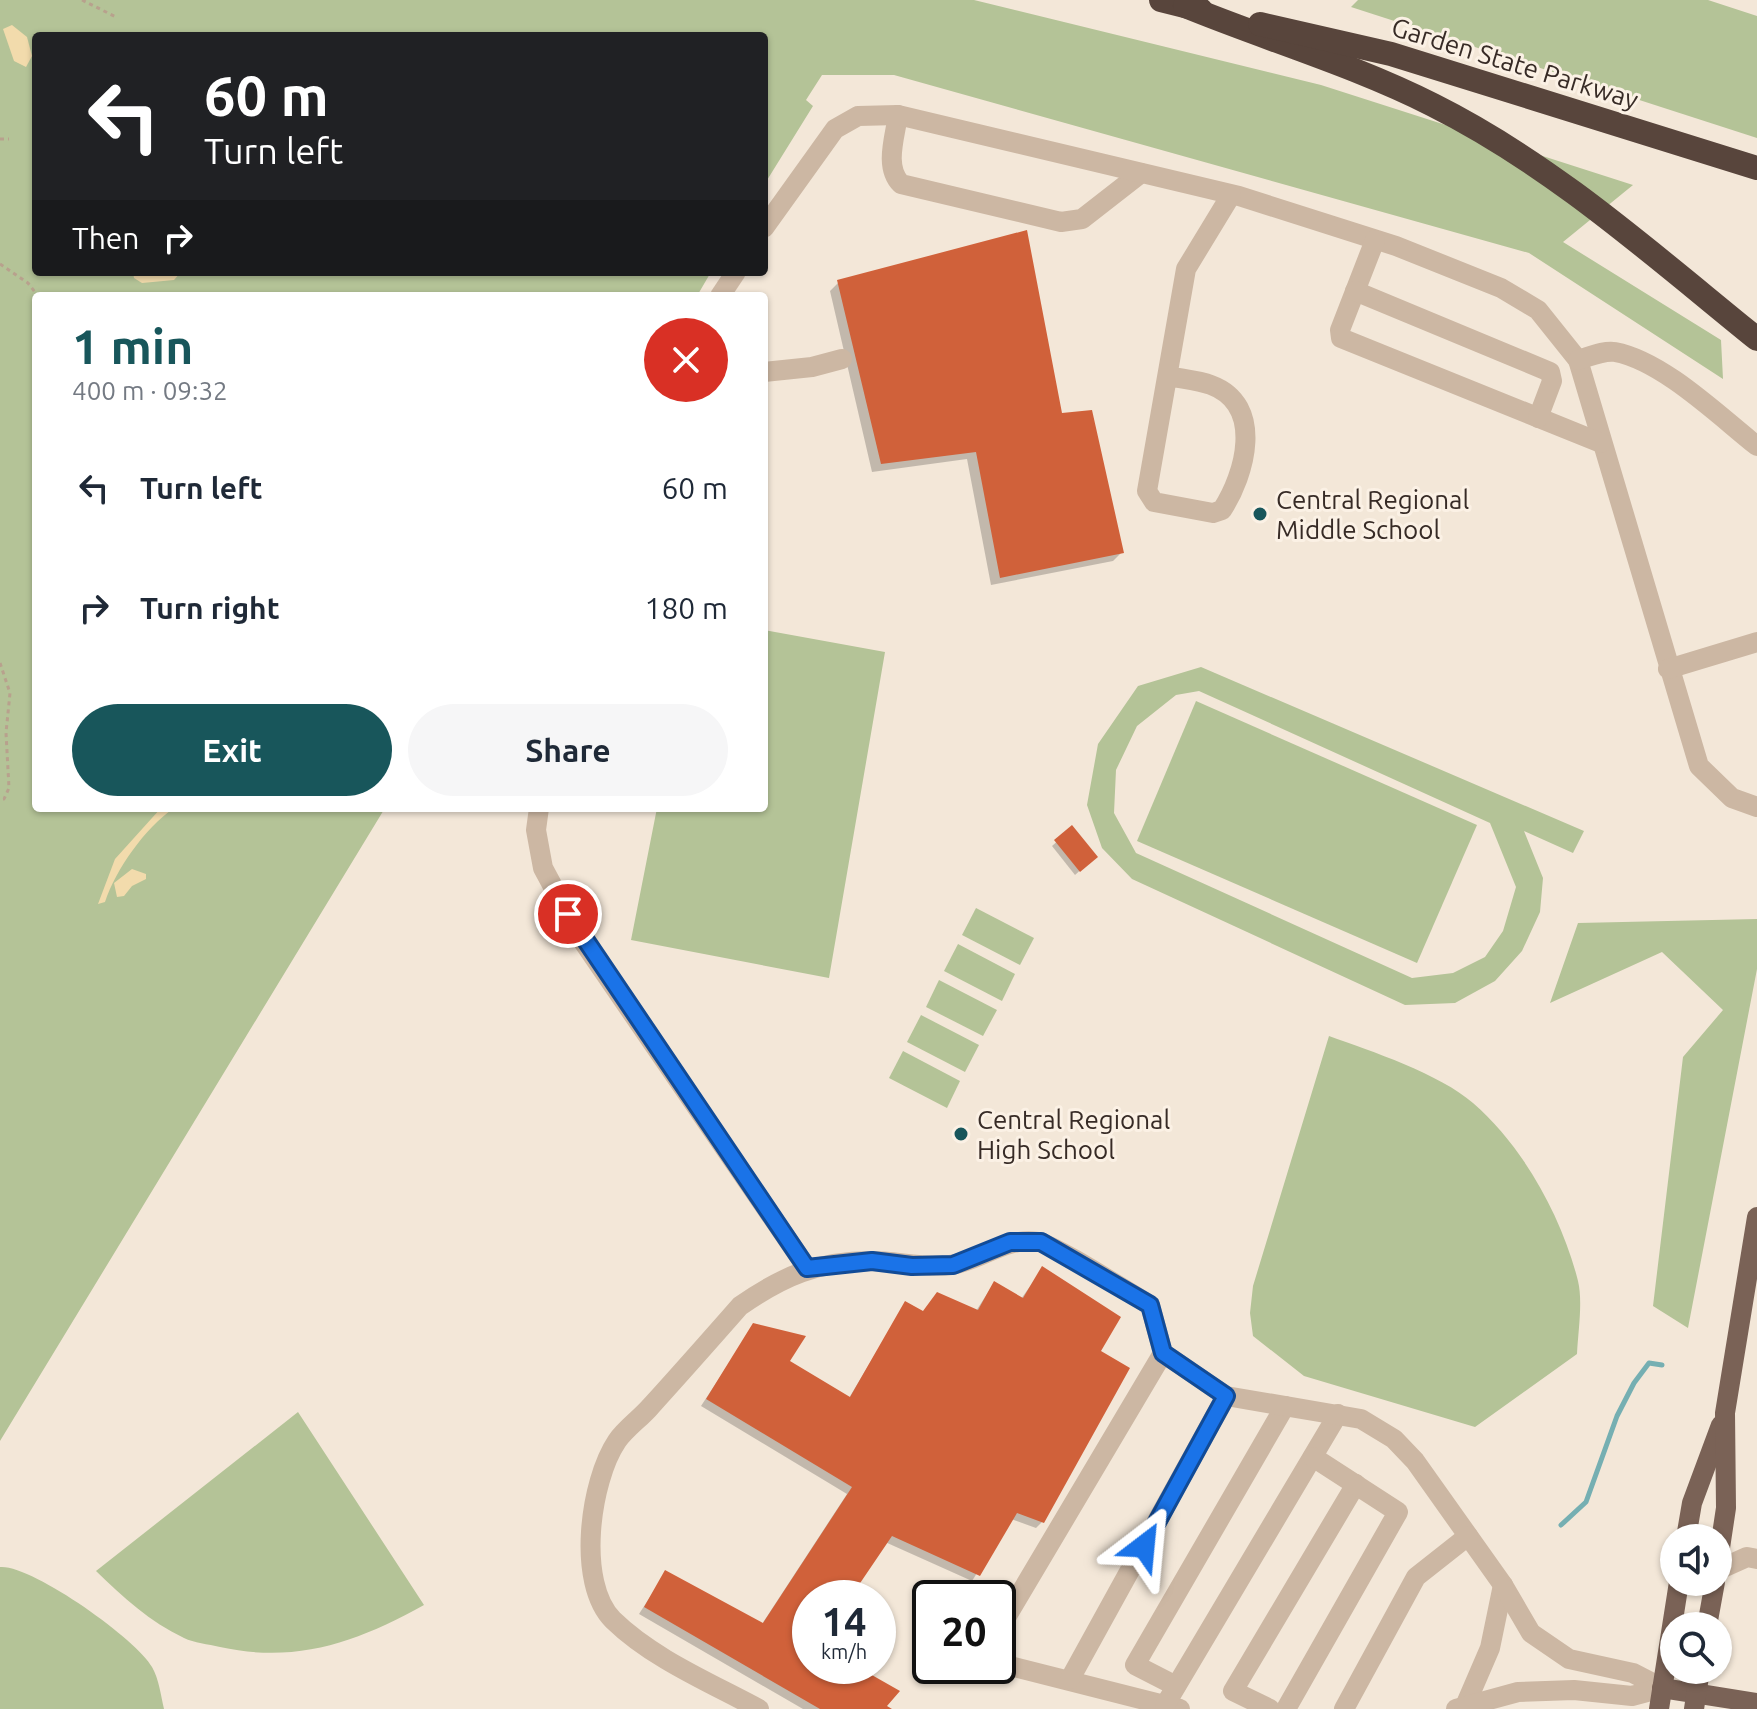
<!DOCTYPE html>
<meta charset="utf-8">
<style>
body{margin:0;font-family:Ubuntu,sans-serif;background:#f6f6f7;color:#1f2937;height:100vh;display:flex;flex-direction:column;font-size:30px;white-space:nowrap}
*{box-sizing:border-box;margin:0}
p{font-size:26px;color:#747a83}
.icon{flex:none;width:44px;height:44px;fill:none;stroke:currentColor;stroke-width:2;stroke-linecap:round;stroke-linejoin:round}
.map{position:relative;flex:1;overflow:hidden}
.details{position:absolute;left:32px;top:292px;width:736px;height:520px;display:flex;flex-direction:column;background:#fff;border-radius:8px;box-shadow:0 2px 6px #0004}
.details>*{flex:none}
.hud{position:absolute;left:32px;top:32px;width:736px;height:244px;border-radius:8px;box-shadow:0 2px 6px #0004;background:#202124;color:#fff;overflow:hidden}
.tools{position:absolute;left:1660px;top:1524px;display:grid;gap:16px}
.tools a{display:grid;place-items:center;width:72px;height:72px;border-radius:50%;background:#fff;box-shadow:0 2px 6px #0004;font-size:40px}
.speed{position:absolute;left:792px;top:1580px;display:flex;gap:16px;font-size:40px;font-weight:700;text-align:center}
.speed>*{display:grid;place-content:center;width:104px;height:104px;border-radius:50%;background:#fff;box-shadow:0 2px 6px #0004;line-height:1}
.speed small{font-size:20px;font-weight:400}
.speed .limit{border:4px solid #111;border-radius:12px;background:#fff;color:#111}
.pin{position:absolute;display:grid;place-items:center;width:68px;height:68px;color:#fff;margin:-34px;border:4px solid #fff;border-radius:50%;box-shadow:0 2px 8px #0007}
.me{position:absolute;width:88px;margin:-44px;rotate:29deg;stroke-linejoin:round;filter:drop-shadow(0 0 6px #0008)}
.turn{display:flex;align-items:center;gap:28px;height:168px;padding:0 40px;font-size:36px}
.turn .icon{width:104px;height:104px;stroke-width:2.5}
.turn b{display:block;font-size:56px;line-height:68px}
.then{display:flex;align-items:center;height:76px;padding:0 40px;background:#0003;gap:16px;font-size:30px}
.round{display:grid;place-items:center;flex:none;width:84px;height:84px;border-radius:42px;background:#f6f6f7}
.headline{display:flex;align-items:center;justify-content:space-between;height:136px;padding:0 40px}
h1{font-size:48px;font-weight:700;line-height:60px;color:#18565b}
.cta{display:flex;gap:16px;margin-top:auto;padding:16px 40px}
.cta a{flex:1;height:92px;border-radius:48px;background:#18565b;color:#fff;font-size:32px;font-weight:700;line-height:92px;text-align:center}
.cta a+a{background:#f6f6f7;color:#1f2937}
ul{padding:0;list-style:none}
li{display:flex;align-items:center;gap:24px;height:120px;padding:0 40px}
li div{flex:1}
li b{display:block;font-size:30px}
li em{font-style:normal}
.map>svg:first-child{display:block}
.green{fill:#b4c397;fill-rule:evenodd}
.sand{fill:#f2dbac}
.shadow{fill:#0003}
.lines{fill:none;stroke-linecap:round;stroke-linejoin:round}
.stream{stroke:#75afb2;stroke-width:5}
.building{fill:#d0613a}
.path{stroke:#b8a18d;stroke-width:3;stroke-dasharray:4 4;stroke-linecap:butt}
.minor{stroke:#ccb7a3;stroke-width:20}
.major{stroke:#7a6256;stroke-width:20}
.highway{stroke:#58453c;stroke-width:24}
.route-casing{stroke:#114b97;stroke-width:20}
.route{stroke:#1a73e8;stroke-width:14}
.poi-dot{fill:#18565b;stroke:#fbf1e5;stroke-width:3}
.labels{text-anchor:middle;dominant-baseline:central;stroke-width:6;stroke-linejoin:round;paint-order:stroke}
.street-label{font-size:26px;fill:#372b26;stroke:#fbf1e5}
.poi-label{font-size:26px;fill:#372b26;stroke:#fbf1e5;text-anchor:start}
</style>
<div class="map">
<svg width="1757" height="1709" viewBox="0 0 1757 1709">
<rect width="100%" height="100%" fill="#f3e7d8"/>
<g class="green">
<path d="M0,0h974l347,85 312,100 -70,57 158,98 2,39 -194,-126 -635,-178h-72l-16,25 7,6 -49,79v-149h-728v236h675l-14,24h-661v512h349l-385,633z"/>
<path d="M1358,0h350l49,16v122l-406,-131z"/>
<path d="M764,630l121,22 -56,326 -198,-38 26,-132h107z"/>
<path d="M1201,667l383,164 -11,22 -49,-22 19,47 -3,34 -18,39 -27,30 -40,22 -50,2 -273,-126 -30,-31 -15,-43 11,-61 40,-58zM1199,691l291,132 26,64 -13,44 -18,26 -32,16 -41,5 -276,-125 -22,-40 2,-43 21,-44 39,-31z"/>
<path d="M1196,701l281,124 -60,138 -280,-122z"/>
<path d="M976,908l58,30 -14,27 -58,-30z"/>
<path d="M1757,919v50l-69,359 -35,-22 30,-249 40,-47 -61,-58 -112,51 28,-80z"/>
<path d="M958,944l57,30 -13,27 -58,-30z"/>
<path d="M939,980l58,30 -14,26 -57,-29z"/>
<path d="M921,1015l58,30 -14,27 -58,-30z"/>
<path d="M1329,1036c42,15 111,38 144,67 50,43 89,114 105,178 5,21 0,51 -1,73l-102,73 -171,-51 -51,-40 -3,-23 3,-27z"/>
<path d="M903,1051l57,30 -13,27 -58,-30z"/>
<path d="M298,1412l126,193c-67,37 -127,59 -204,42 -12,-3 -26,-4 -36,-9 -34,-16 -61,-41 -88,-67z"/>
<path d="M0,1567c31,-3 138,73 152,100 7,12 9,29 12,42h-164z"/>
</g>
<g class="sand">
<path d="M12,25l15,12 5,19 -6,11 -12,-6 -11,-32z"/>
<path d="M133,272h48l-7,8 -32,3 -8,-5z"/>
<path d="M161,808h13c-29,20 -58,61 -69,94l-7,2 17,-45z"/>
<path d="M132,869l14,5v5l-14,7 -8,10 -7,1 -3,-14z"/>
</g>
<g class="shadow">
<path d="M839,282l221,134 62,136 -9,9 -122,24 -24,-126 -95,13 -42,-181z"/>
<path d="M1072,828l23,29 -20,18 -23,-29z"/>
<path d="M1043,1268l55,84 -56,170 -6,6 -25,-9 -39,62 -87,-39 -37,56h-38v68h42l36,43h-85l-164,-95 27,-42 96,52 85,-130 -146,-88 53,-81 34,36 61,37 56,-94 17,8 54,-1 18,-28 27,16z"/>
</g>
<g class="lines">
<path class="stream" d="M1561,1525l25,-23 31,-86 17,-33 15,-20 13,2"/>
</g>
<g class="building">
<path d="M1027,230l35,183 30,-3 32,143 -124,25 -24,-126 -95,12 -44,-184z"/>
<path d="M1072,825l26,32 -18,15 -26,-32z"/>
<path d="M1042,1266l79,51 -20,34 29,17 -86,155 -27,-10 -37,63 -88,-40 -42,62h-40v68h46l44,25 -13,15 5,3h-72l-176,-102 21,-37 98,53 89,-136 -146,-88 47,-76 53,13 -16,25 60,36 55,-96 18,10 14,-19 41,18 16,-29 29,17z"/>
</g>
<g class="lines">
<g class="path">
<path d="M82,0l34,17"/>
<path d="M0,139h9"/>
<path d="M0,264l28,19 10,13"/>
<path d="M0,663l10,30 -4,40 3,55 -5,11h-4"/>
</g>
<g class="minor">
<path d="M898,115c-3,22 -14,52 3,69l160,38 21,-3 59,-46"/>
<path d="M764,228l71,-99 23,-13 40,-1 341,81 157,50 105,42 37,22 40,50 121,406 33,32 25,9"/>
<path d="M1375,240l-35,90 1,8 260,105"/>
<path d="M1355,291l195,81 2,9 -14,37"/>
<path d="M720,296l16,-24"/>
<path d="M1578,360c11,-3 26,-10 37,-8 48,9 104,64 142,94"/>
<path d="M764,372l48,-5 30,-8"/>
<path d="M1168,376c14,3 30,4 43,9 54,20 34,90 11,125l-9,3 -59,-11 -7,-11 39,-222 45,-74"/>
<path d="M1668,669l89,-27"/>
<path d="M539,808l-3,22 7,38 37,69 227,331"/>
<path d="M1718,1570l29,-13 10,2"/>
<path d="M998,1631l165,-278"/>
<path d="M998,1663l182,46"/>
<path d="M1070,1679l156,-283"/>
<path d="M1176,1686l-41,-21 150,-259"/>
<path d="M1165,1705l173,-291"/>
<path d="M1465,1706l25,-58 13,-63"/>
<path d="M759,1709c-48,-26 -106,-50 -146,-89 -37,-37 -23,-139 4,-179 9,-13 24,-23 34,-35 30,-33 60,-67 89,-100 43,-30 78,-45 131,-45 26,0 52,7 79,4 32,-4 53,-28 88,-23 18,3 91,51 112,63l13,48 63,43 135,23 33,20 21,22 88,124 28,48 38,26 64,14 29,15"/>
<path d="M1270,1709l-37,-18 123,-207"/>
<path d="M1286,1709l112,-197 -85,-55"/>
<path d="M1344,1709l72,-132 52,-41"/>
<path d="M1456,1709l62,-17 56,-2 58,6 30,-8"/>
</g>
<g class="major">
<path d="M1686,1538l6,-35 29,-78"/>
<path d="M1718,1561l8,-53 -1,-95 32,-196"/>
<path d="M1707,1626l8,-44"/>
<path d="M1662,1688l95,15"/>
<path d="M1659,1709l20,-127"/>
<path d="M1694,1709l6,-39"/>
</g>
<g class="highway">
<path d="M1161,0l40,10"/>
<path d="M1185,6c83,34 169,59 248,99 120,60 220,150 324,234"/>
<path d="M1260,24l131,30 366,114"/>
</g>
</g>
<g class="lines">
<g class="route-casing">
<path id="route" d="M568,914l239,354 65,-7 40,5 41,-1 57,-23h31l109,63 13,48 63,43 -82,150"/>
</g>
<use href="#route" class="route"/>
</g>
<g class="poi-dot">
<circle cx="1260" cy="514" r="8"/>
<circle cx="961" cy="1134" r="8"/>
</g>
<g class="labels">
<g class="street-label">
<text transform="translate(1515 63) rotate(17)">Garden State Parkway</text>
</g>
<g class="poi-label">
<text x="1276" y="499">Central Regional<tspan x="1276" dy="30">Middle School</tspan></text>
<text x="977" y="1119">Central Regional<tspan x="977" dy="30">High School</tspan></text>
</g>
</g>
</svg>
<div class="tools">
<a><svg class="icon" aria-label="sound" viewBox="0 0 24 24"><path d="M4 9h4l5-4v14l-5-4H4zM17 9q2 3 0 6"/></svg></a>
<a><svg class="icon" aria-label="search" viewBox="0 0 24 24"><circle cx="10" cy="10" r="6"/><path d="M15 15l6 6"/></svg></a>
</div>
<div class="speed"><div>14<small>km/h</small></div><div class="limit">20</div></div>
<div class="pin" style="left:568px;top:914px;background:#d93025"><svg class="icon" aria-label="arrive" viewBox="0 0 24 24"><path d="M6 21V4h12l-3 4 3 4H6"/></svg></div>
<svg class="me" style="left:1144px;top:1546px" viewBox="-20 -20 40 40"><path d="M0-17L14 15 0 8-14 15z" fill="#1a73e8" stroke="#fff" stroke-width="4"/></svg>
<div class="hud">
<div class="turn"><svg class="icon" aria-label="left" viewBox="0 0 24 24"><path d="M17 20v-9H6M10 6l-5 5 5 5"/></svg><div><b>60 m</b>Turn left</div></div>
<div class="then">Then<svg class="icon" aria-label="right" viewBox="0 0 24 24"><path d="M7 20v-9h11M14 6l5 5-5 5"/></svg></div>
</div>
<section class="details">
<div class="headline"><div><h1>1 min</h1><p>400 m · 09:32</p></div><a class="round" style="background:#d93025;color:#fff"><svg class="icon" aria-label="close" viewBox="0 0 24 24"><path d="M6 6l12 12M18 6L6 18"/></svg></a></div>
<ul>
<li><svg class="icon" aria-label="left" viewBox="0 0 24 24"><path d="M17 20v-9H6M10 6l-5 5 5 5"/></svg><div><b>Turn left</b></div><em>60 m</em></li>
<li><svg class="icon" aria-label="right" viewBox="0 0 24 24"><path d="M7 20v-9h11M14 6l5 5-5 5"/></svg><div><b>Turn right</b></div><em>180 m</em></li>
</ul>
<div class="cta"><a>Exit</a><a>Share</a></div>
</section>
</div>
